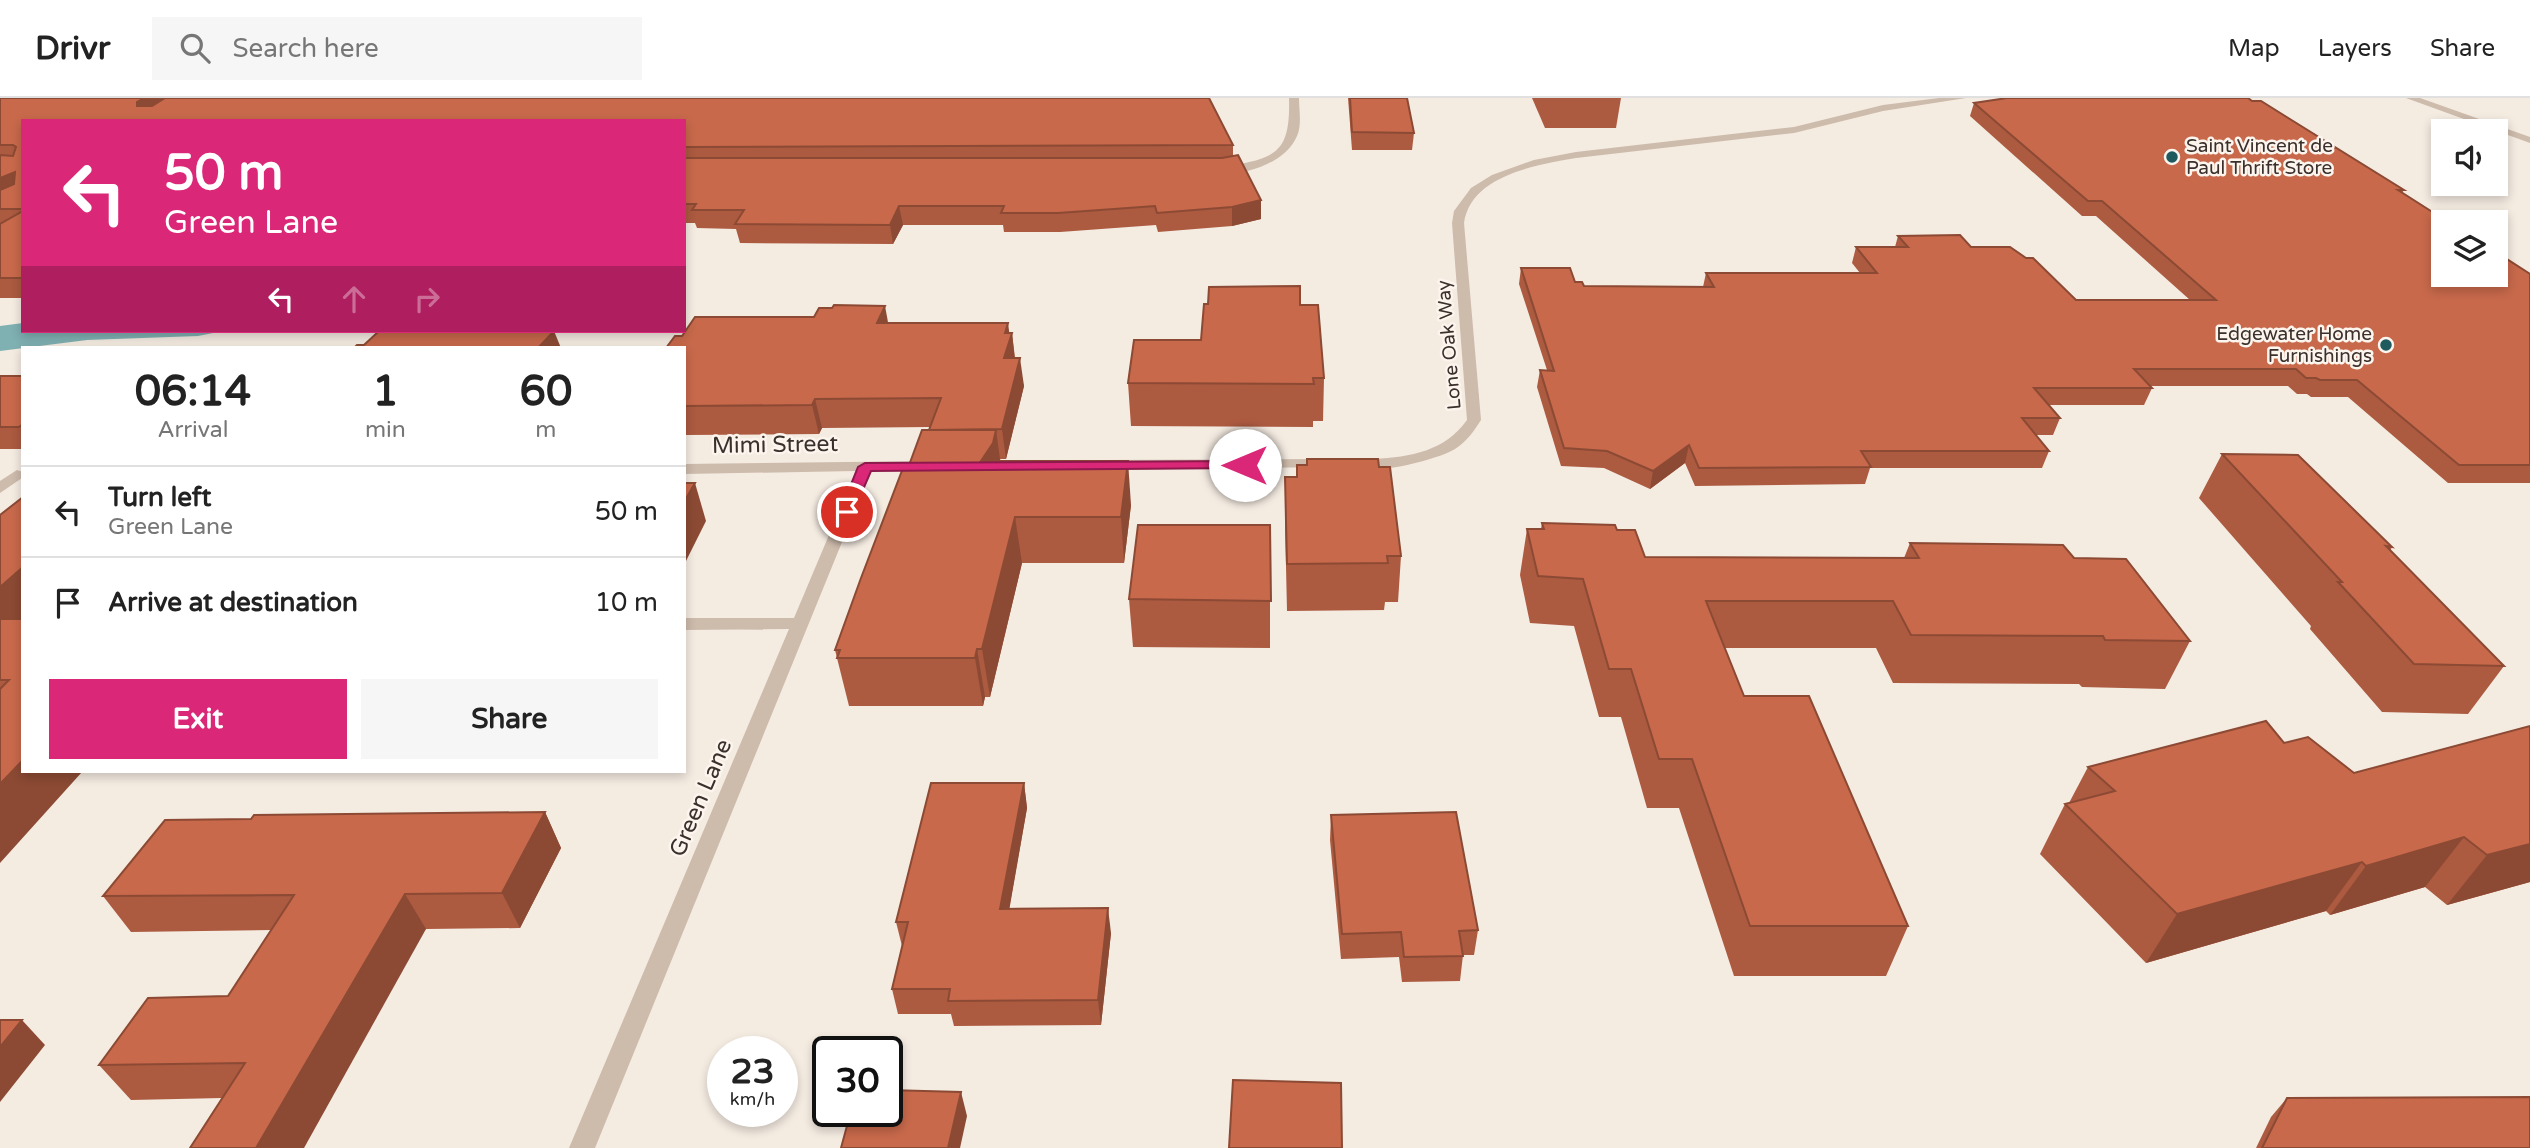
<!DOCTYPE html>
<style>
body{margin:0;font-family:"Varela Round",sans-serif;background:#f6f6f6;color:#222;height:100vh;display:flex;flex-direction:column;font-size:26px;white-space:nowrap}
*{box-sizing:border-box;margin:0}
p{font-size:23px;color:#767676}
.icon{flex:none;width:38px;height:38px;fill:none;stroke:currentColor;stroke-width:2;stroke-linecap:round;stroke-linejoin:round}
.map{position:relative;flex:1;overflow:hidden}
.drawer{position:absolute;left:21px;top:248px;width:665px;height:427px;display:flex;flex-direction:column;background:#fff;border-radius:0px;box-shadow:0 4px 10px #0003}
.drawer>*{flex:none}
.hud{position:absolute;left:21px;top:21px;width:665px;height:214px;border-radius:0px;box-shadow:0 4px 10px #0003;background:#db2777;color:#fff;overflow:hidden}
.fabs{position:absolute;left:2431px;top:21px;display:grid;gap:14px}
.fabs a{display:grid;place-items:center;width:77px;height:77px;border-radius:0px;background:#fff;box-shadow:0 4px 10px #0003;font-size:35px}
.speed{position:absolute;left:707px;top:938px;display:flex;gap:14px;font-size:35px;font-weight:700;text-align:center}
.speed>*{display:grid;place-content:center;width:91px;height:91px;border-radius:50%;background:#fff;box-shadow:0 4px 10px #0003;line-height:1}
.speed small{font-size:18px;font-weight:400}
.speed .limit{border:4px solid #111;border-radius:10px;background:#fff;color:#111}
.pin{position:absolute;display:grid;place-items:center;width:60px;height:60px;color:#fff;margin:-30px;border:4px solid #fff;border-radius:50%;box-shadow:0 2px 7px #0007}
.me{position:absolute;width:77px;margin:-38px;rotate:270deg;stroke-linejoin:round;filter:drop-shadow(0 0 5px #0008)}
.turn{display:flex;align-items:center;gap:24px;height:147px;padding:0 28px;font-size:32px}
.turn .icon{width:91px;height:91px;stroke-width:2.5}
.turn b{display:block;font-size:49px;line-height:60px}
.lanes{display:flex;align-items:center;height:66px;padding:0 28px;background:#0003;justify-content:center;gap:35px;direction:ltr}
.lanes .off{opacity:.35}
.eta{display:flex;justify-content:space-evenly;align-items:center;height:119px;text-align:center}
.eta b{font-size:42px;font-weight:700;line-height:49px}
.primary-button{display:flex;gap:14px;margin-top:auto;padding:14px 28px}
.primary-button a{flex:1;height:80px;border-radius:0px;background:#db2777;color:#fff;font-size:28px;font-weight:700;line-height:80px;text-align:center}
.primary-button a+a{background:#f6f6f6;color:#222}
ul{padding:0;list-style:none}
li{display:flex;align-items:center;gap:21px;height:91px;padding:0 28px;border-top:2px solid #e0e0e0}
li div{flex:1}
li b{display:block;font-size:26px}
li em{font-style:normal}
header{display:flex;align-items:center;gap:42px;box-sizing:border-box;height:98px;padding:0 35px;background:#fff;border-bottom:2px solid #e0e0e0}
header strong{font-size:33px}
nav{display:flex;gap:38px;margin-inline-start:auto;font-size:24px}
.search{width:490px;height:63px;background:#f6f6f6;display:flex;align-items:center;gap:18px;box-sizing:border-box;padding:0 24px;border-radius:0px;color:#767676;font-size:26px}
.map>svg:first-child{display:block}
.water{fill:#7fb0b2}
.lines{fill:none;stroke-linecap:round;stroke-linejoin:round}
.minor{fill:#cdbbac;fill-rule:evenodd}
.wall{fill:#ac5a40}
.shaded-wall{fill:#8c4a34}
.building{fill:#c8694b;stroke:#8c4a34;stroke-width:2}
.route{fill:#db2777;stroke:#8e194d;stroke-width:2}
.poi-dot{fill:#1f5a5e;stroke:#fbf5ee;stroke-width:2.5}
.labels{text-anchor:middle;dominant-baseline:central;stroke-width:5;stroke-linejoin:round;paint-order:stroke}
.far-poi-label{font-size:19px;fill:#3b302b;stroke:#fbf5ee;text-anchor:start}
.far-street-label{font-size:19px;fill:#3b302b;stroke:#fbf5ee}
.street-label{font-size:23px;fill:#3b302b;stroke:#fbf5ee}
</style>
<header>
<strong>Drivr</strong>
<div class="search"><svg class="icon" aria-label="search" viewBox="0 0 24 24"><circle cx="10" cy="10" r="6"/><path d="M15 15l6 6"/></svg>Search here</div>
<nav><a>Map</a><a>Layers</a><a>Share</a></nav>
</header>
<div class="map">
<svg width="2530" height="1050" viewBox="0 0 2530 1050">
<rect width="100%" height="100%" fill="#f4ebe1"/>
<path class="water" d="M23,225v8h200l-25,5 -111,4 -87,11v-25z"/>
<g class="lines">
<g class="minor">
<path d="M1289,0h10c0,12 3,27 -2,38 -11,27 -54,41 -81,37v-4c54,-12 75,-8 73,-71z"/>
<path d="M1939,0h27l-83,13 -89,22 -218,25c-40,7 -105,17 -112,65l17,197c-7,11 -14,21 -26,29 -18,11 -91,30 -107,15 7,-6 17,-5 26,-5 37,-2 71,-8 93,-39l-15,-197 2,-12 17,-23 21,-13 42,-15 42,-8 218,-25 89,-22z"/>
<path d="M2406,0h14l110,39v6z"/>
<path d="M1328,361l8,5 -3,3 -229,3 -8,-5 8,-5z"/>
<path d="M933,363l5,2 3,3 -3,3 -67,2 -276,677h-26l220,-519 -105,1v-12h110l62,-147 -172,3v-10z"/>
<path d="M17,372l6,2 -1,6 -22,15v-12z"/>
</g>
</g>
<g class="wall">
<path d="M0,0h1209l24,47v11l5,-1 23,45v19l-29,7 -74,6 -2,-7 -96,7h-56l-1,-7h-100l-10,19 -153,-1 -4,-14 -39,-1 -2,-5h-11v-102h-661v177h-23z"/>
<path d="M1348,0h59l7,35 -2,17h-60z"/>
<path d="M1532,0h89l-5,30h-71z"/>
<path d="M1974,5l430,87 -2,3 128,81v209h-82l-100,-86h-37l-4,-3h-10l-9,-8h-138l2,2 -8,17h-95l11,13 -7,17h-17l13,16 -7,17h-172l-5,16 -170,2 -10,-23 -35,26 -46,-21 -43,-2 -24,-79 3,-17h7l-28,-86 2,-16 54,14 9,4 119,1 3,-14h154l-8,-10 4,-16h39l3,-11 73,11 105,53h114l-94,-84h-14l-112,-100z"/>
<path d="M1300,207l24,73 -1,43h-10v6l-182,-1 -3,-43 73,-43z"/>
<path d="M889,225l123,10 3,25 9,28 -18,73h-6l1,2 130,44 -7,58h-102l-32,134h-5l-2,9h-134l-14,-56 73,-182 22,-41 -108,1 -3,6 -135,1v-87l-2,-12z"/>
<rect x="0" y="278" width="23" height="73"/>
<path d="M2222,356l170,93 -2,4 114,115 -36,48 -86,-2 -72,-83 1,-3 -112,-128z"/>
<path d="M1297,367l82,2 22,89 -3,46h-13l-1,8 -97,1 -2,-89v-45h12z"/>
<path d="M23,399l-23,366v-348z"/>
<path d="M1542,425l75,7 28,27 259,1 6,-15 164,15 116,83 -25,48 -83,-2 -3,-3 -186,-1 -17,-35h-151l19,48 164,230 -22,50h-152l-55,-168h-32l-26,-91h-22l-25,-91 -44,-3 -10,-48 7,-46h14z"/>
<path d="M1270,427v123l-137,-1 -4,-48z"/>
<path d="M2530,628v156l-83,23 -22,-18 -95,28 -4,-4 -180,52 -106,-109 25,-50 4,-1 19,-36 196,-24 70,30z"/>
<path d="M1024,685l3,25 -18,101 102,24 -10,92 -147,1 -3,-12h-53l-6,-25 10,-43 -6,-24z"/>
<path d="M545,714l16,36 -41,80 -94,1 -204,169 -91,2 -32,-35 129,-69 43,-66 -140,2 -28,-36 148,-77z"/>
<path d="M1331,717l147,115 -4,25h-11l-3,26 -58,1 -3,-25 -58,2 -11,-119z"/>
<path d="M2287,1000l243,50h-274l15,-31z"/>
</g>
<g class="shaded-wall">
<path d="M144,0h36l-34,21 -9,-13v-4z"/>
<path d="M15,74l8,14 -23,14v-22z"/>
<path d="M1261,102v19l-29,7v-19z"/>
<path d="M899,108l4,19 -10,19 -3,-19z"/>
<path d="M885,208l5,27 -13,-10z"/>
<path d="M1008,225l2,15 2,-5 3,28 -11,-3 1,-25z"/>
<path d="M554,233l7,17h-23z"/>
<path d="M1020,260l4,28 -18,73 -4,-30z"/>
<path d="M815,301l7,29 -3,6 -7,-29z"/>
<path d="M996,332l6,44 -21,-13z"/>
<path d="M1689,347l-4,18 -35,26 3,-18z"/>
<path d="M1128,363l3,44 -7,58 -3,-46z"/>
<path d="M695,385l11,38 -22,44v-63z"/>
<path d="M1015,419l7,46 -32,134 -8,-48z"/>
<path d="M23,469v65l-23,21v-66z"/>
<path d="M977,551l8,48 -2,9 -8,-48z"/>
<path d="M23,662v12h59l-82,91v-79z"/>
<path d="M1024,685l3,25 -22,126 -5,-25z"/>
<path d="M545,714l16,36 -41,80 -18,-35z"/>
<path d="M2464,739l-39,50 -95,28 36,-49z"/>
<path d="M2530,746v38l-83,23 40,-50z"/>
<path d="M2362,764l-36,49 -180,52 31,-49z"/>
<path d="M405,796l21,35 -122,219h-48z"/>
<path d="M1108,810l3,25 -10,92 -3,-25z"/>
<path d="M22,922l23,25 -45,57v-55z"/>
<path d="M961,994l6,24 -7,32h-12z"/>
</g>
<g class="building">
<path d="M0,0h144l-7,4v4h15l13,-8h1044l24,47 -549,2v-26h-661v88h-23v-19l14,-6 1,-12 -15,6v-23l13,1 3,-9 -3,-2h-13z"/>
<path d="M1350,0h57l7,35 -62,-1z"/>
<path d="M2007,0h241l4,3h9l143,89h-6l50,32h-5v53h53v-23l34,22v191h-71l-102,-85h-37l-4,-2h-10l-10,-9h-162l18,19h-118l26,30h-38l27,33h-188l10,16 -172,1 -10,-23 -36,26 -46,-20 -43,-3 -24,-78 14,1 -33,-103h49l5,14h7l2,4 130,1 -8,-14h171l-21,-26h52l-10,-11 62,-1 11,12h39l16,11h7l43,42h140l-114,-99h-14l-114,-98z"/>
<path d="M1238,57l23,45 -29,7 -75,6 -2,-7 -97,7h-57l3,-7h-105l-9,19 -155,-1 9,-14h-52l4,-6h-12v-46h538z"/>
<path d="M23,113v67h-23v-54z"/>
<path d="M1300,188v19h18l6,73h-11l1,6 -186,-1 6,-43h67l3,-36h4l1,-17z"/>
<path d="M834,207l51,1 -8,17h131l-3,10h7l-8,25h16l-18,71 -73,1 12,-32 -126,1 -3,6 -128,1v-58h-18l9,-12h7l13,-19h119l5,-9h13z"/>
<path d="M379,233h175l-16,17h-184l3,-3h7z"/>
<path d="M0,278h23v48l-4,3h-19z"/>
<path d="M922,332h74l-3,13 -12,18h147l-7,56h-106l-33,132h-5l-2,9h-138l3,-8h-5l26,-72 42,-110h5z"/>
<path d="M2222,356l76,1 94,92 -6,-1 118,120 -90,-2 -76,-82h4z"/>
<path d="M1307,361h71l1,8h11l11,89h-14l1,7 -101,1 -2,-87h12v-12h10z"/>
<path d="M684,385h11l-11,19z"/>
<path d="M23,399v70l-23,20v-72z"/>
<path d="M1542,425l73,2 2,5h18l10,27 274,1 -9,-15 153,2 11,13 52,1 64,82 -85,-1 -2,-4 -192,-1 -18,-34h-187l38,95h65l99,230h-158l-58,-167h-33l-28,-90h-22l-26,-90 -45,-3 -11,-47h17z"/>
<path d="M1138,427h132l1,76 -142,-2z"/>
<path d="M0,521h23v141l-23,24v-95l9,-9h-9z"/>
<path d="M2266,623l18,22 24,-6 46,36 176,-47v118l-43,11 -23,-18 -98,29 -4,-4 -185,52 -112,-110 50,-13 -27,-24z"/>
<path d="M931,685h93l-24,126 108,-1 -10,92 -150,1 2,-12h-58l16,-67h-12z"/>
<path d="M545,714l-43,81 -97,1 -149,254h-66l55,-85 -146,2 49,-67 80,-2 66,-101 -191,1 62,-76 86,-1 3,-4z"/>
<path d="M1456,714l22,118 -19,1 4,25 -59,1 -3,-25 -59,2 -11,-119z"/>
<path d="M0,922h22l-22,27z"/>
<path d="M1233,982l108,3 1,65h-113z"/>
<path d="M887,992l74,2 -13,56h-107l10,-37h36z"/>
<path d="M2530,999v51h-268l25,-50z"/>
</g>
<path class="route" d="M1245,363l4,1v6l-378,3 -19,44 -5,1 -7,-4 18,-45 7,-4z"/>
<g class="poi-dot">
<circle cx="2172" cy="59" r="7"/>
<circle cx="2386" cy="247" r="7"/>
</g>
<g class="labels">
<g class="far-poi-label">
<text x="2186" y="48">Saint Vincent de<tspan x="2186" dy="22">Paul Thrift Store</tspan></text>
<text x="2372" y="236" text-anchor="end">Edgewater Home<tspan x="2372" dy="22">Furnishings</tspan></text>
</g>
<g class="far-street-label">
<text transform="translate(1449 247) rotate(-95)">Lone Oak Way</text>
</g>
<g class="street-label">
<text transform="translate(775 347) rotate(-1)">Mimi Street</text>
<text transform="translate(701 700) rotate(-67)">Green Lane</text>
</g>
</g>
</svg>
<div class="fabs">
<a><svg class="icon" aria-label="sound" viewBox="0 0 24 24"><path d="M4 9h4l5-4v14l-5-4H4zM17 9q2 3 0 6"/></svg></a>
<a><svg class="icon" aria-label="layers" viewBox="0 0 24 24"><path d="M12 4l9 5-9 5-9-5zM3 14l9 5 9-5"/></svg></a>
</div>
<div class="speed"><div>23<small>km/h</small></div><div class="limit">30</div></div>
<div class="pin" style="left:847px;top:414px;background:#d93025"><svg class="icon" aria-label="arrive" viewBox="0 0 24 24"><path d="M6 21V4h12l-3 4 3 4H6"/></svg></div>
<svg class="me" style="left:1245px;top:367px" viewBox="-20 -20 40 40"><circle r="19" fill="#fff"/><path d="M0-13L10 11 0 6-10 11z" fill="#db2777"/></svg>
<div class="hud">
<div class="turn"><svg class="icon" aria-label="left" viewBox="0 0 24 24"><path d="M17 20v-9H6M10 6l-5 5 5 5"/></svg><div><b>50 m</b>Green Lane</div></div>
<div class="lanes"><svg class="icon" aria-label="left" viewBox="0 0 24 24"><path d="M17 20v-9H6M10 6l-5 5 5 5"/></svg><svg class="icon off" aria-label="ahead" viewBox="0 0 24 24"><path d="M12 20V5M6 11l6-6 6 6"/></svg><svg class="icon off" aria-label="right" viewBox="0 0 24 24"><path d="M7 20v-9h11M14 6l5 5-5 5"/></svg></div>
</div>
<section class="drawer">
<div class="eta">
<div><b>06:14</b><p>Arrival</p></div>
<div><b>1</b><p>min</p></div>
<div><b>60</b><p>m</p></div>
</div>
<ul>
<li><svg class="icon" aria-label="left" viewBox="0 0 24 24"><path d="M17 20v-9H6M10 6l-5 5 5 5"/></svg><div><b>Turn left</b><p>Green Lane</p></div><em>50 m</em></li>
<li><svg class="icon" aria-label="arrive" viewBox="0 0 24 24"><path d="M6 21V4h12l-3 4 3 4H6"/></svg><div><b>Arrive at destination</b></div><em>10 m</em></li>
</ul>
<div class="primary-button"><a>Exit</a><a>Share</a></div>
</section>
</div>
